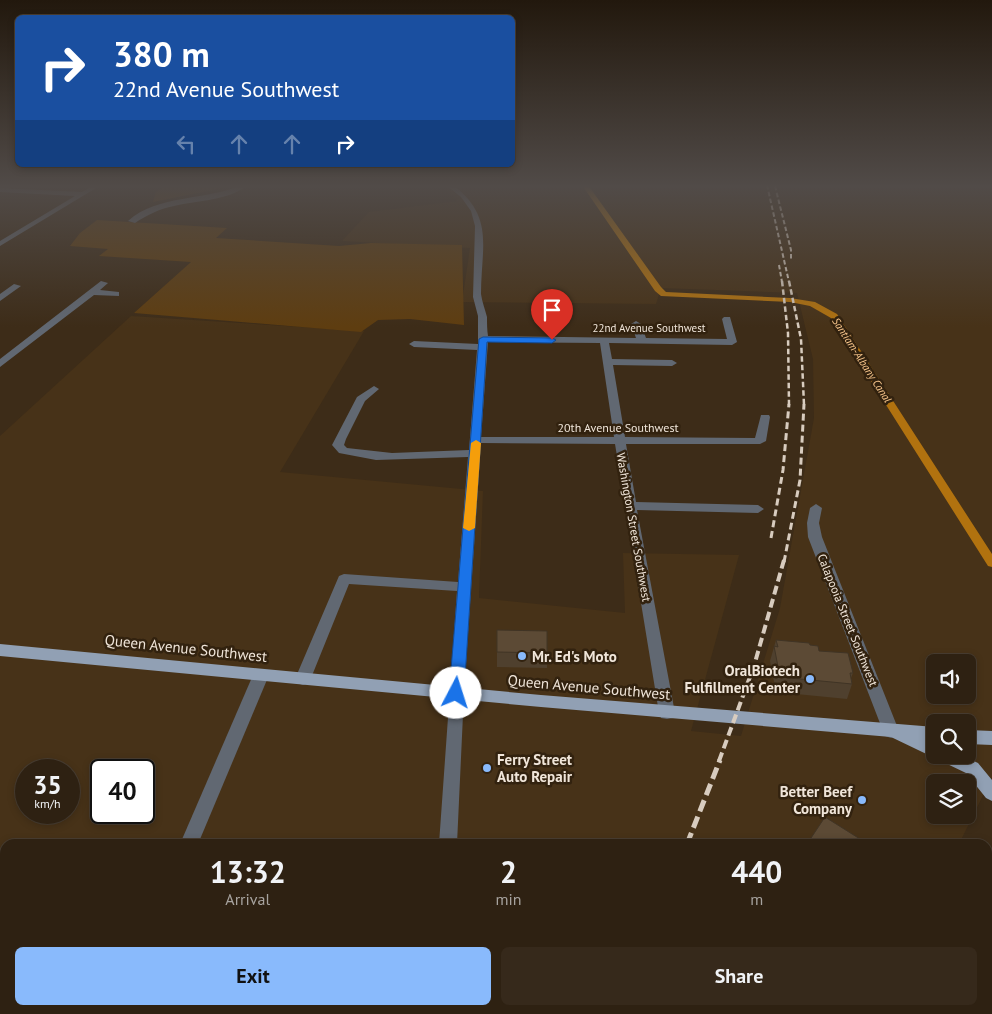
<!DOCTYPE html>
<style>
body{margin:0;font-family:"PT Sans",sans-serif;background:#36291b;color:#f1f3f6;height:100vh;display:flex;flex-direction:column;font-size:19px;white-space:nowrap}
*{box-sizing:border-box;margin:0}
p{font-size:16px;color:#a7a39f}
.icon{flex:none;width:28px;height:28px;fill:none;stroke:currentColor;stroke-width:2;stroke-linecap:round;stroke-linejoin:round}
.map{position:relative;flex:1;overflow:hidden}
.panel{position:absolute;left:0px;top:839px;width:992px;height:176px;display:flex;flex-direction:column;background:#2e2112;border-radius:15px 15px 0 0;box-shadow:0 2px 8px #0003,0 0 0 1px #493e32}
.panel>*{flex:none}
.top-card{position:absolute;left:15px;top:15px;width:500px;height:152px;border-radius:8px;box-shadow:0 2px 8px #0003,0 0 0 1px #493e32;background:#1a4fa0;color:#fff;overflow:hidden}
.fabs{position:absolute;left:926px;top:654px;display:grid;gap:10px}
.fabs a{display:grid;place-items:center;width:50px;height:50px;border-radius:8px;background:#2e2112;box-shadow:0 2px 8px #0003,0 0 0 1px #493e32;font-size:25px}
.speed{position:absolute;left:15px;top:759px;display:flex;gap:10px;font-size:25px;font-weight:700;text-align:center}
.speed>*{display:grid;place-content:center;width:65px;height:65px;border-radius:50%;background:#2e2112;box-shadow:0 2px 8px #0003,0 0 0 1px #493e32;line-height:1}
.speed small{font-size:12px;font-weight:400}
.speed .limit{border:2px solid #111;border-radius:8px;background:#fff;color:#111}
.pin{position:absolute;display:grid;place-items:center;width:42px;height:42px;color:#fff;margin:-51px -21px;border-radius:50% 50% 50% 0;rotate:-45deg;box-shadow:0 0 5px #0007}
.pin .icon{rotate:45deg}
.me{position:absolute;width:55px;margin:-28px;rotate:5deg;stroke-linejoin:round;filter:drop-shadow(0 0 4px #0008)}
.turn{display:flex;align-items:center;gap:18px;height:105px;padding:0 15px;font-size:22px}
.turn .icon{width:65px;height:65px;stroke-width:2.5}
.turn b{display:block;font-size:35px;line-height:42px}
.lanes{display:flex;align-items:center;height:48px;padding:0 15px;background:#0003;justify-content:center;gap:25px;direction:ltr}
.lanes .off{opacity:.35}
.eta{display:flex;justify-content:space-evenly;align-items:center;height:85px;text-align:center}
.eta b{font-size:30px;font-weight:700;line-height:35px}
.primary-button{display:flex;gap:10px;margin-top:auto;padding:10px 15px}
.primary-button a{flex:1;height:58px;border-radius:8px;background:#89bafc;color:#111;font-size:20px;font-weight:700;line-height:58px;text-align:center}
.primary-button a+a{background:#36291b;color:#f1f3f6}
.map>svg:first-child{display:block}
.built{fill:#473218;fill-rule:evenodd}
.green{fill:#5e3d10}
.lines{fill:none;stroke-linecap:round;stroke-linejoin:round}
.canal{fill:#b1720f;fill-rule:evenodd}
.minor{fill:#616872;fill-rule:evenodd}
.major{fill:#91a0b4;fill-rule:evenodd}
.rail-far4{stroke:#d8ccbf;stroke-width:2;stroke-dasharray:4.5 2.5;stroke-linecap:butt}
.rail-far3{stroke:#d8ccbf;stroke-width:2.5;stroke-dasharray:5.5 3;stroke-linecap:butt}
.rail-far2{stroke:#d8ccbf;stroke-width:3;stroke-dasharray:7 4;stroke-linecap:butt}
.rail-far1{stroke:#d8ccbf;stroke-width:4;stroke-dasharray:9 4.5;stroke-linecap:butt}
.rail{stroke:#d8ccbf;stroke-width:5;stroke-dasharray:12 5.5;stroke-linecap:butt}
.wall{fill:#4f402e}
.building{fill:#5c4a35;stroke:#403425}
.route{fill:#1a73e8;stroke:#114b97}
.slow{fill:#f59e0b}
.poi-dot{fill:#89bafc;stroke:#32220f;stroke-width:2}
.labels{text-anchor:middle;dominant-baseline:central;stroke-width:5;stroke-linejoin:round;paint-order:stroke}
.far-street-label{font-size:11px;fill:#f0e5d9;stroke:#32220f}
.far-water-label{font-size:11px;font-style:italic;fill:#f8c68c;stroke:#32220f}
.street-label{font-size:12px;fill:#f0e5d9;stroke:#32220f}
.near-street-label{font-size:15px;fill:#f0e5d9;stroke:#32220f}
.near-poi-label{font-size:15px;font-weight:bold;fill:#f0e5d9;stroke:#32220f;text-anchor:start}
</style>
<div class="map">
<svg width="992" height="1014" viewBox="0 0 992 1014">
<rect width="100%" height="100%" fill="#3d2c18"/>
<path class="built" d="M438,185h554v592l-33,67h-954v166h872l-2,4h-875v-578l131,-120 233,15 -84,141 203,19 -4,107 146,15 -2,-60 116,2 -48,176 50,5 39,-128 34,-190 -1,-59 -16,-66 -136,-5 -5,16 -194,-2 8,-54 -128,-7 27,-29 89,-11 -11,-11zM935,662h33v33h-33zM935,722h33v33h-33zM26,770h43v42h-43zM101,770h43v42h-43zM935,782h33v33h-33z"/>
<g class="green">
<path d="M167,185h71l-85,17 3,-10z"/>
<path d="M97,220l130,8 -11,10 123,8 32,-3 91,2 2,80 -54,-6 -32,1 -17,12 -227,-19 57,-51 -92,-6 9,-7 -38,-3 10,-13z"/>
</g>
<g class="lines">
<path class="canal" d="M582,185h6l73,102 5,5 124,6 25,4 22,12 155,240v13l-4,-1 -157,-248 -21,-12 -20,-4 -129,-6 -6,-5z"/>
<g class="minor">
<path d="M94,185h7l-101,61v-5l75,-45 -75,-4v-4l82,4z"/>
<path d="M241,185h7c-20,16 -50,15 -74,21 -15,3 -27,9 -39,17l-7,-2c30,-27 78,-20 113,-36z"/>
<path d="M446,185h7c42,32 28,62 28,109 1,8 4,15 6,23 0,6 0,13 1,19l148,2 -5,-14 5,-3 5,3 5,14 81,1 -5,-20 2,-2h6l7,25 -5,3 -123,-2 3,16 60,1 5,3 -5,3 -59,-1 12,72 130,1 6,-23h8l1,2 -4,24 -6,3h-134l10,58 122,3 6,4 -6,4 -121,-3 38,203 -2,5 -6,1 -6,-1 -2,-5 -44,-269 -134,-1 -17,250 -7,151h-18l18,-253 -108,-7 -40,99 -6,2 -6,-2 -2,-4 44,-103 5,-2 114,8 10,-125 -92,3 -37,-7 -7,-8 25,-48 17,-11 5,3 -14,12 -19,38 -2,6 3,3 45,5 77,-3 8,-100 -63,-3 -5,-3 5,-3 64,3v-28l-5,-19 2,-71 -4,-15 -10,-14zM488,342l112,1 14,94h-133z"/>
<path d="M101,281l7,2 -8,7 19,2v4l-25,-1 -94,72v-8z"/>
<path d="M14,284l7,2 -21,15v-7z"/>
<path d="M816,504l6,4 -3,15 3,14 77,194 -2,5 -6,2 -6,-2 -2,-5 -75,-194 -1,-14 3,-15z"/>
<path d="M261,669l6,2 2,4 -71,169h-18l73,-169 2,-4z"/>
<path d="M988,987l4,2v24l-7,-3h3z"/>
<path d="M5,1002v8h19l-2,4h-22v-8z"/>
</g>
<g class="major">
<path d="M0,644l541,51 394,32v14l-7,-1 7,3v12h26l17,8 14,17v21l-6,-3 -20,-25 -75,-36 -350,-30 -541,-51z"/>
<path d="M968,730l24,1v14l-24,-1z"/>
<path d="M992,865v27l-4,1v-26z"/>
<path d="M921,1010h22l-2,4h-22z"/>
</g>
<g class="rail-far4">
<path d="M767,185l22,97"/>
<path d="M775,186l16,64v11"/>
<path d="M779,265l3,17"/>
</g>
<g class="rail-far3">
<path d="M782,281l6,52 1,72"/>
<path d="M789,281l12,58 3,66"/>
</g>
<g class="rail-far2">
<path d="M771,538l12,-68 6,-66"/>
<path d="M784,562l16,-82 4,-76"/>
</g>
<path class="rail-far1" d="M719,761l35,-95 30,-106"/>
<g class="rail">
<path d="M687,844l33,-84"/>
<path d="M612,1014l2,-4"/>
</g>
</g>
<g class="wall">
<path d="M497,630l50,23v15l-50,-1z"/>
<path d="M776,640l34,5 43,28 -2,5 1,6 -5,15 -71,-7 -6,-31z"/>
<path d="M811,838l57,6h-59z"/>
</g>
<g class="building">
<path d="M497,630l50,1v22l-50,-1z"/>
<path d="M776,640l33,3 1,2 8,1 1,5 29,2 5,20h-3l2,11 -72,-7 -6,-31 4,1z"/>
<path d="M825,817l43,27h-47l-10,-6z"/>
</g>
<linearGradient id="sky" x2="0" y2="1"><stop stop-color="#22180d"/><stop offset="0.57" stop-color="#514b48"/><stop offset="1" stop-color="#514b48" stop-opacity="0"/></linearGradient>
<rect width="992" height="327" fill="url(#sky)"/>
<path class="route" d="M483,337l69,1 4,2 -4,3 -65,-1 -23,351 -2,4 -6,2 -5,-2 -2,-4 30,-354z"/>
<path class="slow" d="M476,440l5,3 -6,85 -6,3 -6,-3 8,-85z"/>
<g class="poi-dot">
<circle cx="522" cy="656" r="5"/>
<circle cx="810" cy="679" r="5"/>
<circle cx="487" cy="768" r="5"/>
<circle cx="862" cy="800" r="5"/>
</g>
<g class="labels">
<g class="far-street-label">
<text x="649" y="328">22nd Avenue Southwest</text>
</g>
<g class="far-water-label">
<text transform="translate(862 360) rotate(57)">Santiam-Albany Canal</text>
</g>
<g class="street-label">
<text x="618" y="427">20th Avenue Southwest</text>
<text transform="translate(634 527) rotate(80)">Washington Street Southwest</text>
<text transform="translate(848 620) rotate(68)">Calapooia Street Southwest</text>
</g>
<g class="near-street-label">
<text transform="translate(186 648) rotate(6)">Queen Avenue Southwest</text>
<text transform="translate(589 687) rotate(5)">Queen Avenue Southwest</text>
</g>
<g class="near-poi-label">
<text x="532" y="656">Mr. Ed's Moto</text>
<text x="800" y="670" text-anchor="end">OralBiotech<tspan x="800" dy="17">Fulfillment Center</tspan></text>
<text x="497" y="759">Ferry Street<tspan x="497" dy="17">Auto Repair</tspan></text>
<text x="852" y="791" text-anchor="end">Better Beef<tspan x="852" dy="17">Company</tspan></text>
</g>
</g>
</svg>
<div class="fabs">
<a><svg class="icon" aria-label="sound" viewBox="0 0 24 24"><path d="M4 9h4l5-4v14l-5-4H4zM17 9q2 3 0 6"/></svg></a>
<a><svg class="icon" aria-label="search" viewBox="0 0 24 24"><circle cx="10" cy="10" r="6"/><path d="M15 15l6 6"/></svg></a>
<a><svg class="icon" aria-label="layers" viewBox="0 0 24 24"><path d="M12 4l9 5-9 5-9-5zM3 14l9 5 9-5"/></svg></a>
</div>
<div class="speed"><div>35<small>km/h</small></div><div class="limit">40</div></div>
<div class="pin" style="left:552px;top:340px;background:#d93025"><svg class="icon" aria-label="arrive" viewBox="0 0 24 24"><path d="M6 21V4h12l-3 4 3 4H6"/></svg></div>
<svg class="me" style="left:456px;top:693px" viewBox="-20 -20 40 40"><circle r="19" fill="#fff"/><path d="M0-13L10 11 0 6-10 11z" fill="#1a73e8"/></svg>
<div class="top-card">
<div class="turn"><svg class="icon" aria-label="right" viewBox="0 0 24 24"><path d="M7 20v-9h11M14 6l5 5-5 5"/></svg><div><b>380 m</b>22nd Avenue Southwest</div></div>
<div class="lanes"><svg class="icon off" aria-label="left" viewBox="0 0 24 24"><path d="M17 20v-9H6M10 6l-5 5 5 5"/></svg><svg class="icon off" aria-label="ahead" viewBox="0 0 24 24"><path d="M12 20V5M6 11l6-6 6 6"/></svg><svg class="icon off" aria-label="ahead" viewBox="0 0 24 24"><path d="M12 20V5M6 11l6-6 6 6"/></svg><svg class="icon" aria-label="right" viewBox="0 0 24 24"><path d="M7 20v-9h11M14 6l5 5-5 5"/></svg></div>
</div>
<section class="panel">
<div class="eta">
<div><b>13:32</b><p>Arrival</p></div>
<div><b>2</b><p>min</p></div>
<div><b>440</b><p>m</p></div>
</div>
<div class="primary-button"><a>Exit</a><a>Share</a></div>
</section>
</div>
